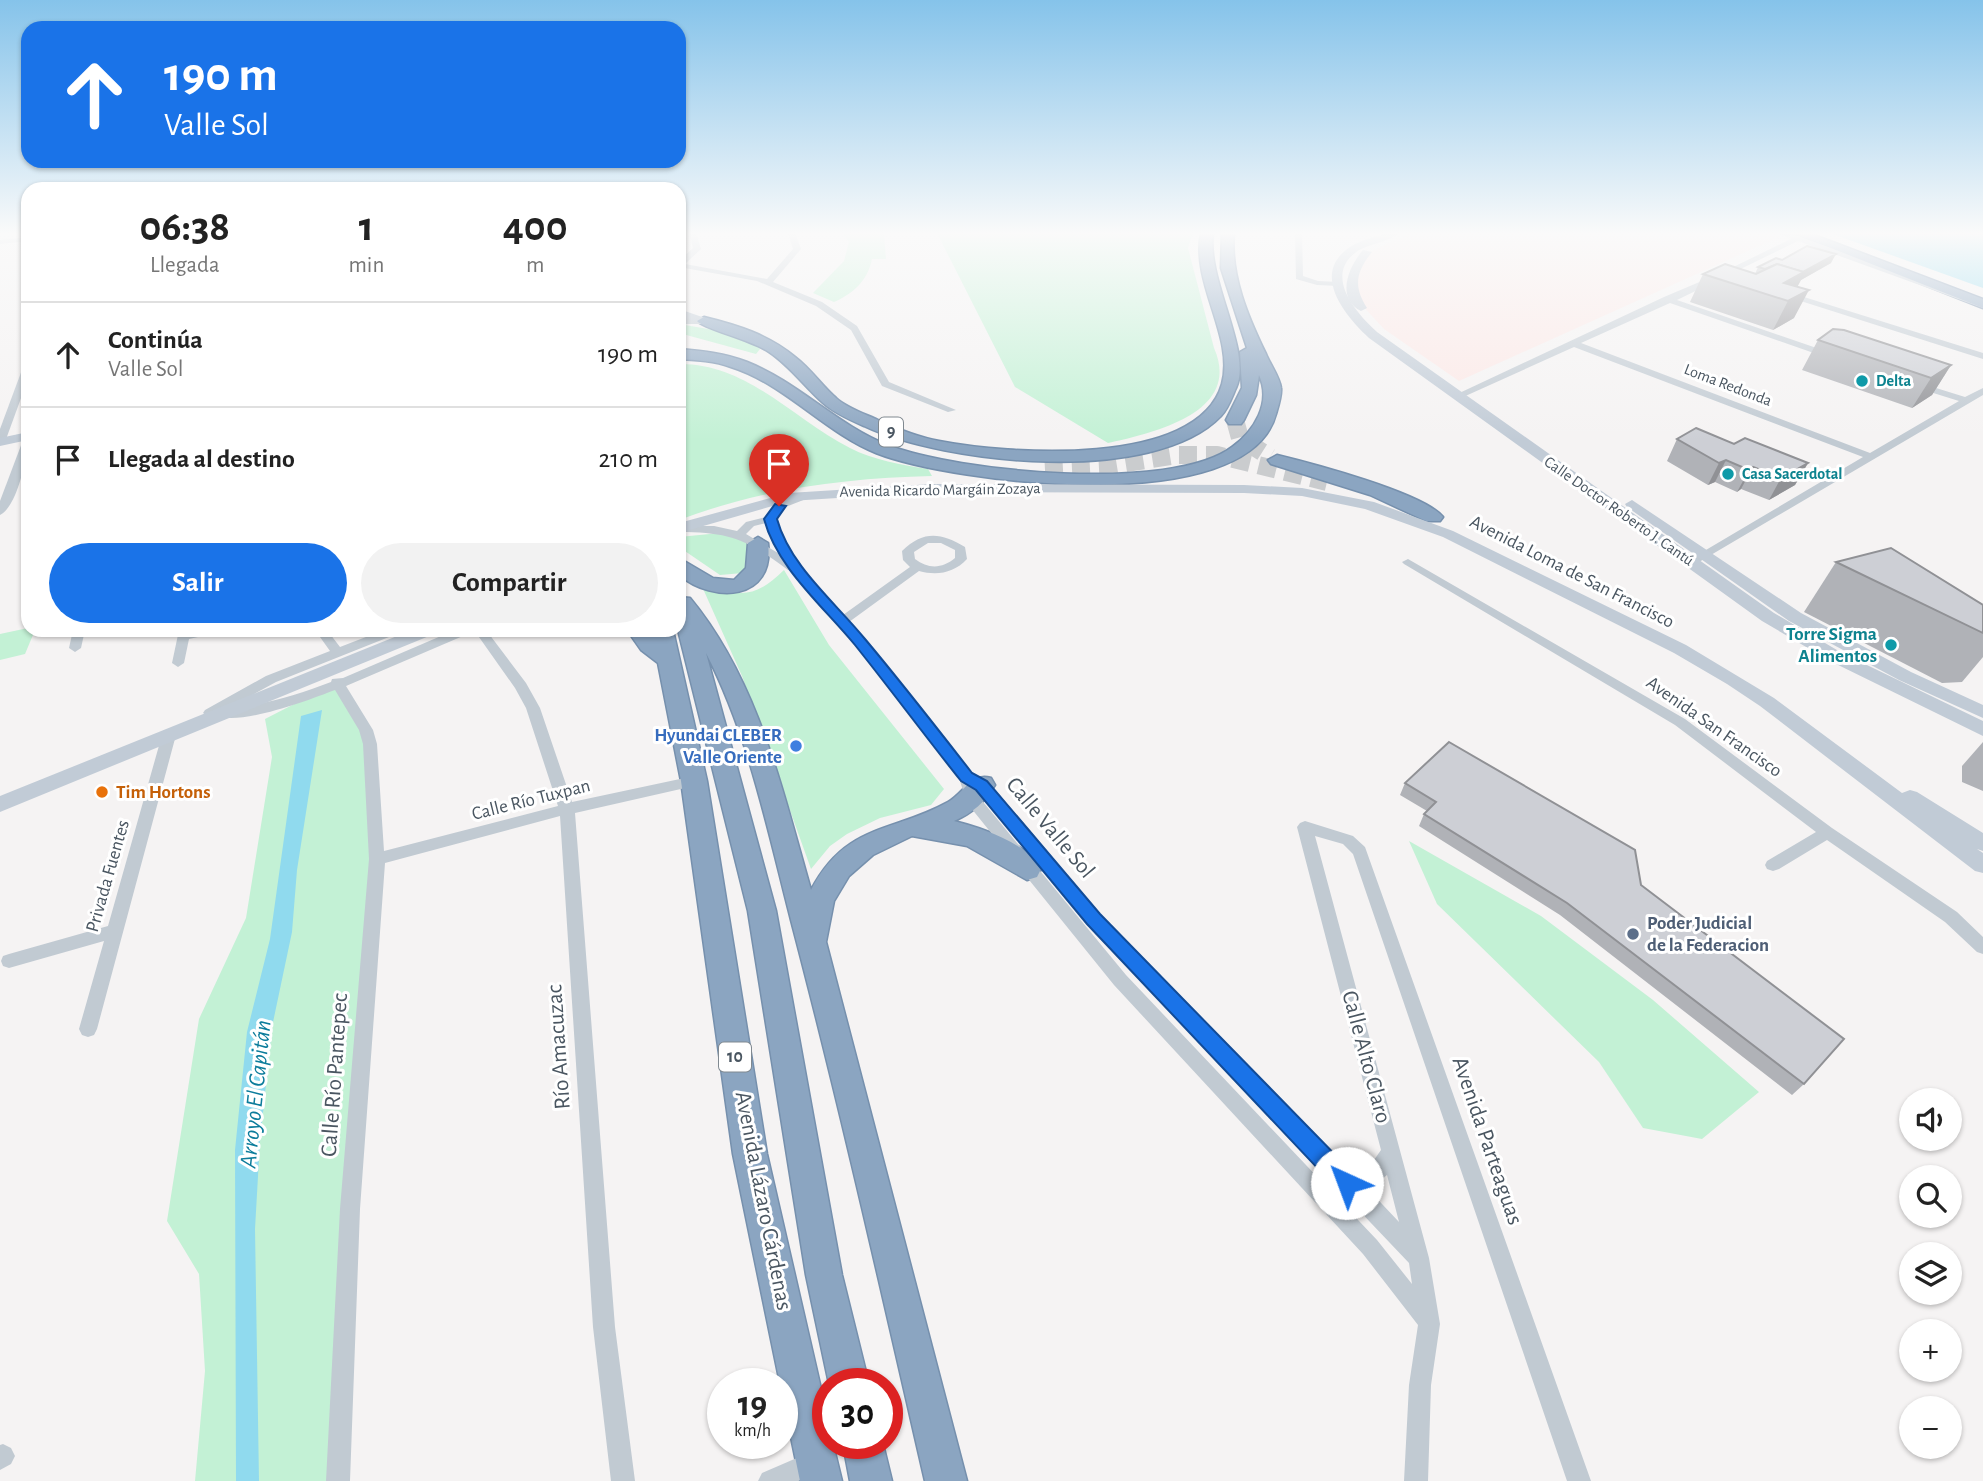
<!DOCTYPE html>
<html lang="es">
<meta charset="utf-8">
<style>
body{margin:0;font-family:"Alegreya Sans",sans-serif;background:#f2f2f2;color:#222;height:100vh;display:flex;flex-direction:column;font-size:26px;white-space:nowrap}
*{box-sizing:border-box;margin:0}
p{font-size:23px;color:#767676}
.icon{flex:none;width:38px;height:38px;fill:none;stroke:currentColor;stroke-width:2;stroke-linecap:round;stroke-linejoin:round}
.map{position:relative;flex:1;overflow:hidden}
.panel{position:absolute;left:21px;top:182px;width:665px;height:455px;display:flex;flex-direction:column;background:#fff;border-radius:21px;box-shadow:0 2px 5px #0004}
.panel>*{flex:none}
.top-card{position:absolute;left:21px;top:21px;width:665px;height:147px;border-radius:21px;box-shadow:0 2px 5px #0004;background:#1a73e8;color:#fff;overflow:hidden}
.fabs{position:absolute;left:1899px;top:1088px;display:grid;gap:14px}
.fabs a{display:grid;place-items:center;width:63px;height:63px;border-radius:50%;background:#fff;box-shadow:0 2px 5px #0004;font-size:35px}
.speed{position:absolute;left:707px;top:1368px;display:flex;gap:14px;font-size:35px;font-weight:700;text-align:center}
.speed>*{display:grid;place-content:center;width:91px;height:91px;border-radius:50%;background:#fff;box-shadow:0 2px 5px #0004;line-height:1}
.speed small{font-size:18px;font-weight:400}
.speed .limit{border:10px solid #d22;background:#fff;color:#111}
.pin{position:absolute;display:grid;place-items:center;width:60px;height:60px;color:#fff;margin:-72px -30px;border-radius:50% 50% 50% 0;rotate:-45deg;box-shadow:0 0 7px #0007}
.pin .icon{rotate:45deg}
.me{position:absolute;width:77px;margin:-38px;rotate:317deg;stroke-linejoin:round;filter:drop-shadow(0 0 5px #0008)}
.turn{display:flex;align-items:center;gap:24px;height:147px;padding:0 28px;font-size:32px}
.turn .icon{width:91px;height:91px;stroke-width:2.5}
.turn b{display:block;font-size:49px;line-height:60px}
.eta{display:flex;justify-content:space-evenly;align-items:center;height:119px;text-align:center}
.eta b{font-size:42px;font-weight:700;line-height:49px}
.button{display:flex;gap:14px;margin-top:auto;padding:14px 28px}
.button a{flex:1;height:80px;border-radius:42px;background:#1a73e8;color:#fff;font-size:28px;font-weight:700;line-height:80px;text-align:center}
.button a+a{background:#f2f2f2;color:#222}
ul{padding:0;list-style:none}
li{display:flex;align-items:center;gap:21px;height:105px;padding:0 28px;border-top:2px solid #e0e0e0}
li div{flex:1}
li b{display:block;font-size:26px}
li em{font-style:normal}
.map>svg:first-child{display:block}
.medical{fill:#fce8e6}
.green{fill:#c3f1d5}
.water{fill:#90daee}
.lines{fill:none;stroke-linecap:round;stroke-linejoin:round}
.highway-tunnel{stroke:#caccce;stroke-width:18;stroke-dasharray:18 9;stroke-linecap:butt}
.highway-casing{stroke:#7690ad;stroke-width:3}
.street{fill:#c1cad2;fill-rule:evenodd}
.secondary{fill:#c1cbd6;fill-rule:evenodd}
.highway{fill:#8ba5c1;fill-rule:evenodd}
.wall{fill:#b0b2b7}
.shaded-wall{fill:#909195}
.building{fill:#cdcfd5;stroke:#909195;stroke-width:2}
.route{fill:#1a73e8;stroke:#114b97;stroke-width:2}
.culture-dot{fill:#0f9aa8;stroke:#fff;stroke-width:2.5}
.shop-dot{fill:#3f7fe0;stroke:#fff;stroke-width:2.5}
.food-dot{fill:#e8710a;stroke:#fff;stroke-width:2.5}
.service-dot{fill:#5c6f8a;stroke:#fff;stroke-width:2.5}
.labels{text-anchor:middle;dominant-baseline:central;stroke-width:6;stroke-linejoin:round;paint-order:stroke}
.far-culture-label{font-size:16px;font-weight:bold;fill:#0d838f;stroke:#fff;text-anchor:start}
.far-street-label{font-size:16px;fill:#4a5661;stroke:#fff}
.shield{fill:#fff;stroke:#808990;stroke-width:2}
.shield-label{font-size:18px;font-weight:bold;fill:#4a5661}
.street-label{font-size:19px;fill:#4a5661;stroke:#fff}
.culture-label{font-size:19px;font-weight:bold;fill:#0d838f;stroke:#fff;text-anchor:end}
.shop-label{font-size:19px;font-weight:bold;fill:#366cbe;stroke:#fff;text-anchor:end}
.food-label{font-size:19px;font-weight:bold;fill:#c56008;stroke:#fff;text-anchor:start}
.service-label{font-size:19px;font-weight:bold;fill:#4e5e75;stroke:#fff;text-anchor:start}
.near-street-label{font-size:23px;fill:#4a5661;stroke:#fff}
.near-water-label{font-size:24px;font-style:italic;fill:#0c7c9b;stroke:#fff}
</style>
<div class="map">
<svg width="1983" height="1481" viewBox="0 0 1983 1481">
<rect width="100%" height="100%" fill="#f5f3f3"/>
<path class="medical" d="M1409,233h362l10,3 -322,145 -75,-52 -24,-26 -6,-23 14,-27z"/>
<g class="green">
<path d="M842,233h42l2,26h-14c-4,21 -19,35 -38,43l-21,-9 31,-32 5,-19z"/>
<path d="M937,233h256l-5,15 26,100c29,65 -62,85 -106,95l-93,-56z"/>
<path d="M679,324l41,7 36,13 4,5 -4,5 -77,-21z"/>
<path d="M679,364c68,-1 114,55 171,84 23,12 52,17 78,21l4,7c-87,2 -171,13 -253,44z"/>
<path d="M720,533l29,10 5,16 -11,14 -23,2 -41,-28v-10z"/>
<path d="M784,570l45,75 115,144 -13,16 -51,13 -33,16 -17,12 -19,23 -69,-193 -42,-94c37,15 54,18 84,-12z"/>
<path d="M28,628l7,2 -10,24 -25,6v-26z"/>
<path d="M337,682l29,48 11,129 -37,622h-145l10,-110 -6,-97 -32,-53 32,-202 47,-101 26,-161 -7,-38z"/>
<path d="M1409,841l132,75 112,84 106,92 -57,47 -59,-11 -44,-66 -162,-158z"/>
</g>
<g class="water">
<path d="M1830,233h153v55z"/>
<path d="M322,710l-25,160 -5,62 -20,95 -12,114 -5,88 4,252h-23l-1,-331 12,-118 23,-93 31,-223z"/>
</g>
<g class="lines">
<g class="highway-tunnel">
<path d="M1235,420l5,18 30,19"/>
<path d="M1045,470l57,-3 75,-12h40l110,27"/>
</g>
<g class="highway-casing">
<g id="highway">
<path d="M1201,233h12c-7,47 40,119 23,155 -4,9 -8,21 -15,28 -67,70 -277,48 -357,10 -14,-6 -30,-13 -41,-23 -19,-17 -33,-37 -54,-51 -17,-12 -65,-23 -72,-31l7,-4c33,8 65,18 91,40 16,12 27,29 41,41 11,10 29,16 42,22 20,9 40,17 61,21 66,13 259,28 283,-57 13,-47 -31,-100 -21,-151z"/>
<path d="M1222,233h12c-4,42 14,84 32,121 4,10 14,24 15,34 1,7 -3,19 -5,26 -27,106 -324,69 -400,39 -52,-21 -91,-69 -145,-86 -17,-6 -34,-7 -52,-8v-10c23,2 46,4 68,13 51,20 90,63 141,83 68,27 284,48 344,2 22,-16 40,-44 27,-72l-3,20 -12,25 -3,4h-12l-3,-4 16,-32 -2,-36 7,-4 -26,-80z"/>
<path d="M1793,233h16l174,66v9z"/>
<path d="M1277,455c33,8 147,38 166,62l-3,4h-14l-56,-26 -99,-31 -3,-4z"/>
<path d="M758,537l10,6c7,58 -54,61 -89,32v-17l34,20 21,2 12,-12 2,-25z"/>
<path d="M679,597l11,1c68,82 92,191 121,292 35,-67 81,-57 137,-88 16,-9 23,-30 43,-24l4,7c-10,17 -22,28 -41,36 28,7 73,22 87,48l-4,8 -10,3 -60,-34 -55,-10 -39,19 -24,21 -15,25 -8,41 141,539h-42c-43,-187 -85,-375 -134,-561 -23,-89 -42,-184 -85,-267l70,258 66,364 27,109h-40l-23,-109 -58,-364 -70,-281z"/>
<path d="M627,630h22l3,3 -1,-3h22l34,151 60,373 61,265v25h5l9,37h-42l-67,-327 -52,-373 -23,-118 -17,-13z"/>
<path d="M843,1444h40l9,37h-42z"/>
</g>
</g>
<g class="street">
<path d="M689,233h7l5,16 -16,15 82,15 26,-30 -5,-16h7l6,16 -28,33 49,20 35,24 32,56 67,28 -8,2 -66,-26 -31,-56 -35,-24 -59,-25 -78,-14v-6l14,-13z"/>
<path d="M1295,233h7l1,43 15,5 21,1v4l-22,-1 -21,-6z"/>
<path d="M1797,236h3v4l-123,60 157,54v4h-6l-158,-55 -89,40 289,110 89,-52 -45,-14v-4h6l45,14 18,-9v7l-284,167h-8l-2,-2 174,-103 -289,-110 -113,51 -8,-2 211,-99 59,-25z"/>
<path d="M28,237v4l-28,3v-4z"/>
<path d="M1788,292l195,61v6l-198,-63v-4z"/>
<path d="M679,318h25l4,3 -4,3h-25z"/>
<path d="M28,364v15l-23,63 -5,3v-16l23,-62z"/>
<path d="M28,437c0,19 -11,70 -28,78v-14l23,-61z"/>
<path d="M807,492l5,3 -1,2 -28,11 -7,11c10,37 42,67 67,96l67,-48 -7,-7 -1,-9c22,-21 39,-18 63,-4l2,12c-13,14 -30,17 -48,12l-70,51 125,157c17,-2 73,73 87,89 87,105 187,199 282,296l21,4 10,-8 7,-10 -84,-323 3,-4 5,-2 48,15 12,11 226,634h-24l-214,-627 -10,-10 -28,-8 114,422 11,66 -9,61 -3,96h-24l5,-96 9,-60 -55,-71 -249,-269 -147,-182 -8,-25 -104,-134 -62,-73 -5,-1c-41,-30 -57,-38 -109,-38v-6h35l23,5 9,-9 20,-5 9,-13zM766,523l2,10 15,23 -37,-22 8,-8zM928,543h13l14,7v8c-13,11 -27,11 -40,1l-1,-7zM977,792l14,13 96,119 322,339 3,21 -35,-44 -251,-265 -147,-178zM1387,1175l12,47 -33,-35 11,-4z"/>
<path d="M1408,559l277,160 147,109 125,84 26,25v17l-6,-2 -32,-30 -118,-82 -48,29 -6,2 -6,-2 -2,-4 2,-4 49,-29 -141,-107 -271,-161 -2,-2z"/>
<path d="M73,630h12l-4,18 -6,4 -6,-4z"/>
<path d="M179,630h39l-2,3 -27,6 -5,24 -6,4 -6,-4z"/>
<path d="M315,630h12l13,17 44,-17h17l-2,3 -123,49 -49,27c36,-4 70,-14 104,-27l1,-3 11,-1 112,-48h17l-2,3 -124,53 27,44 4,14 7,107 174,-45 -32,-98 -11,-20 -41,-58h12l40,53 14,25 32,94 122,-26 5,1 2,4 -2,4 -5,1 -119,27 40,514 20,154h-24l-18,-154 -33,-511 -175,47 -25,346 -10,272h-24l14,-272 29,-350 -6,-115 -4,-14 -24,-40c-26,10 -87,33 -114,27l-2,-3 -9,4 -7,-5 2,-3 61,-34 64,-25z"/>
<path d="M169,730l7,5 -79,294 -3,6 -6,2 -6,-2 -3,-6 25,-88 -95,27 -6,-2 -2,-5 2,-5 6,-2 99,-28 54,-191z"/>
<path d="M3,1444l8,4 4,8 -4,8 -11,6v-25z"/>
<path d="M813,1451l8,4 4,8 -4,8 -23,10h-40l4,-8z"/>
</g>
<g class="secondary">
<path d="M1387,233h13c-12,9 -28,10 -41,17 -37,24 -4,62 18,82l397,281 68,40 141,68v15l-153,-75 -68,-40 -393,-283c-26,-24 -58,-65 -19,-91 11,-7 25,-10 37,-14z"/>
<path d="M1776,233h13l194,68v7z"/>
<path d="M1363,250l9,2c-16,20 -19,34 -5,56l-6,3c-26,-13 -12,-45 2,-61z"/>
<path d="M679,309l29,10 2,2 -6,3 -25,-8z"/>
<path d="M28,432v8l-28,6v-8z"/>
<path d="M932,484l312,1 58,3 72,14 79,29 233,114 88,53 128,95 8,-3 7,2 66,41v18l-6,-2 6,4v20l-8,-2 -215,-165 -33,-22 -53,-31 -231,-116 -78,-28 -63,-13 -58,-3 -312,-1 -142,9 -111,32v-10l110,-30z"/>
<path d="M1632,500l169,113 110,59 72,33v13l-84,-38 -110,-59 -162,-114 -2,-3z"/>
<path d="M412,630h25l-3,4 -434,178v-16z"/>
</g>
<use href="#highway" class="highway"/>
</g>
<g class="wall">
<path d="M1782,260l49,3 -30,17 -4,6 -3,32 -21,12 -83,-28 13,-28h52l3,-7z"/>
<path d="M1818,340l133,25 -19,30 -20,13 -110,-38z"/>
<path d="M1677,439l57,5 74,19 -13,22 -26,15 -28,-11 -4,3 -22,-10 -7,3 -41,-24z"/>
<path d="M1836,562l147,43v52l-21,25 -20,1 -138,-71z"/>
<path d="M1983,742v49l-21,-9v-16z"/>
<path d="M1405,783l236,102 163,199 -12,11 -232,-180 -141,-89 5,-12 3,-3 -27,-16z"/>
</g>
<g class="shaded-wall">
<path d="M1836,254l-5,9 -30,17 -10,19 18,-9 -15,28 -21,12 15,-29 -4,-18z"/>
<path d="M1951,365l-19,30 -20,13 19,-30z"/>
<path d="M1726,460l-11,22 -7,3 11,-22z"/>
<path d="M1808,463l-13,22 -26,15 12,-22z"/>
<path d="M1753,467l-12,22 -4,3 12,-22z"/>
</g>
<g class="building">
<path d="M1807,246l29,8 -33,18 -26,-8 -12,5 -7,-2 18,-9 6,2z"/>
<path d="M1725,264l31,10 21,-10 27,8 -20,11 25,7 -21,11 -85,-27z"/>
<path d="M1833,329l11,1 107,35 -20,13 -113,-38z"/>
<path d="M1696,428l38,16 11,-6 63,25 -27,15 -28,-11 -4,3 -23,-10 -7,3 -42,-24z"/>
<path d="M1891,548l92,57v28l-147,-71z"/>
<path d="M1449,742l186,108 6,35 203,154 -40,45 -237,-181 -143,-89 12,-12 -31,-19z"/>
</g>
<linearGradient id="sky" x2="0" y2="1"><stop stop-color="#85c3ea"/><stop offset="0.53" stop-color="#fafafa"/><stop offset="1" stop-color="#fafafa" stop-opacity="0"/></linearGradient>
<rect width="1983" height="440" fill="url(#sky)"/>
<path class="route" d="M775,504l11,2 -9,13c13,47 58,83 88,120 37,44 72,89 107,134l15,8 113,133 255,261 3,8 -3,8 -8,3 -8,-3 -252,-267 -111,-134 -15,-9c-36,-45 -70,-91 -106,-136 -31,-38 -78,-77 -91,-126z"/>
<g class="culture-dot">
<circle cx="1862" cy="381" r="7"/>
<circle cx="1728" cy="474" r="7"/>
<circle cx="1891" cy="645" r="7"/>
</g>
<circle class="shop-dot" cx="796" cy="746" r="7"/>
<circle class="food-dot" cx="102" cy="792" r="7"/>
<circle class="service-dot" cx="1633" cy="934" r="7"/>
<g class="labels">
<g class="far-culture-label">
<text x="1876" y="381">Delta</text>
<text x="1742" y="474">Casa Sacerdotal</text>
</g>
<g class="far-street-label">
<text transform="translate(1728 385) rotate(21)">Loma Redonda</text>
<text transform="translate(940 490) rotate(-1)">Avenida Ricardo Margáin Zozaya</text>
<text transform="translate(1619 511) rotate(35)">Calle Doctor Roberto J. Cantú</text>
</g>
<g class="shield">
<rect x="879" y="417.5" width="24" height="29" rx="5"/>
<rect x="719" y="1042.5" width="32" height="29" rx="5"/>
</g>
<g class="shield-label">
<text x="891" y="432">9</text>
<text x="735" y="1057">10</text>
</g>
<g class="street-label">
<text transform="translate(1572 572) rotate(27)">Avenida Loma de San Francisco</text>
<text transform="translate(1714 727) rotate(35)">Avenida San Francisco</text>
<text transform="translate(531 800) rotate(-14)">Calle Río Tuxpan</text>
<text transform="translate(108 876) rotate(-74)">Privada Fuentes</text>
</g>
<g class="culture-label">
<text x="1877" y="634">Torre Sigma<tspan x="1877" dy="22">Alimentos</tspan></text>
</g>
<g class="shop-label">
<text x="782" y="735">Hyundai CLEBER<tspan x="782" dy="22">Valle Oriente</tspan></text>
</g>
<g class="food-label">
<text x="116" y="792">Tim Hortons</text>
</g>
<g class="service-label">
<text x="1647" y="923">Poder Judicial<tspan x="1647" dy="22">de la Federacion</tspan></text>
</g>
<g class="near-street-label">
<text transform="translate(1050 828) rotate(50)">Calle Valle Sol</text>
<text transform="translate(559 1047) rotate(-94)">Río Amacuzac</text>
<text transform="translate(1366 1057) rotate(75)">Calle Alto Claro</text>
<text transform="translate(335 1075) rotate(-86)">Calle Río Pantepec</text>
<text transform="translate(1487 1141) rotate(71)">Avenida Parteaguas</text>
<text transform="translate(763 1201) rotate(79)">Avenida Lázaro Cárdenas</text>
</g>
<g class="near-water-label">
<text transform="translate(256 1094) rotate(-84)">Arroyo El Capitán</text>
</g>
</g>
</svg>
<div class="fabs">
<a><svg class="icon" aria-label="sound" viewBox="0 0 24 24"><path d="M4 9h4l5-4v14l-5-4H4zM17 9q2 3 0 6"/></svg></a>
<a><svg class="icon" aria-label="search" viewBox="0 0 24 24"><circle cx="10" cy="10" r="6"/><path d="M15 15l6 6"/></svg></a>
<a><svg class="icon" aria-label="layers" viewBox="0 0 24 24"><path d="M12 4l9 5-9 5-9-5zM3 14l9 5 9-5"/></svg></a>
<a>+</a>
<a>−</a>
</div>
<div class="speed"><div>19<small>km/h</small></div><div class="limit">30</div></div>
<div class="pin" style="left:779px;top:506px;background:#d93025"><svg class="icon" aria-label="arrive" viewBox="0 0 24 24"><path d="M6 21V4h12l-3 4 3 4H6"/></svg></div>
<svg class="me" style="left:1347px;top:1183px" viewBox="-20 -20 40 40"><circle r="19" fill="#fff"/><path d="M0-13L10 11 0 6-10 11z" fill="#1a73e8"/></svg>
<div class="top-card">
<div class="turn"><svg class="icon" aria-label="ahead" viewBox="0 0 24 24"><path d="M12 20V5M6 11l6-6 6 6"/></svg><div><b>190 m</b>Valle Sol</div></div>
</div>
<section class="panel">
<div class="eta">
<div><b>06:38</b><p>Llegada</p></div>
<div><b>1</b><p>min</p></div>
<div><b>400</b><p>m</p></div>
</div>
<ul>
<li><svg class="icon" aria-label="ahead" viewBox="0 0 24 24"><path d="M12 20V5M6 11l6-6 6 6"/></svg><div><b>Continúa</b><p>Valle Sol</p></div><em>190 m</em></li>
<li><svg class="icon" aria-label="arrive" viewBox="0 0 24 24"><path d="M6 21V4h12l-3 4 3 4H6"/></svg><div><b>Llegada al destino</b></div><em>210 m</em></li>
</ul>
<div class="button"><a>Salir</a><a>Compartir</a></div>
</section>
</div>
